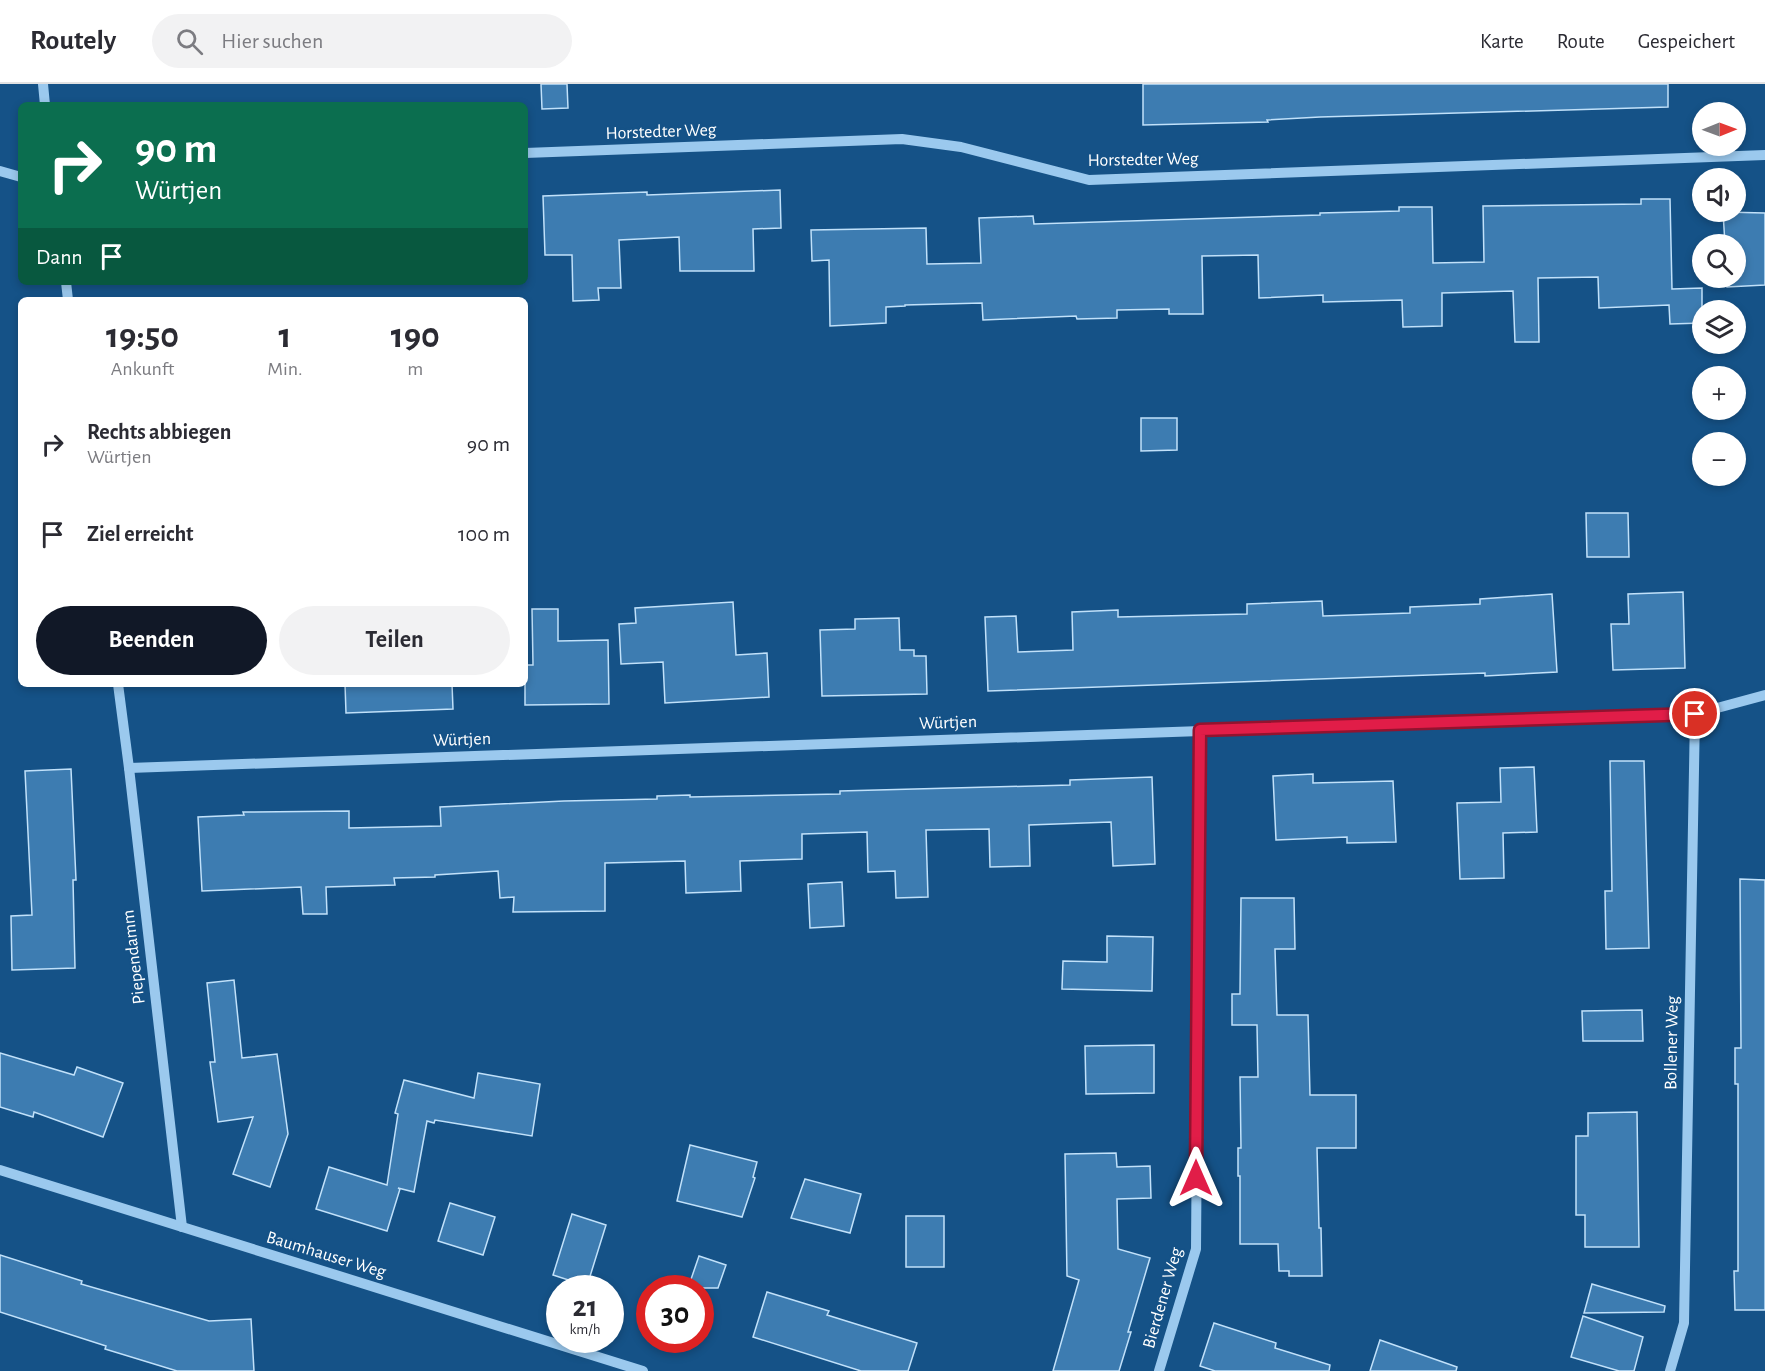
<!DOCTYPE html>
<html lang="de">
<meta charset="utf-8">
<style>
body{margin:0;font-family:"Alegreya Sans",sans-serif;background:#f2f2f3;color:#2b2b33;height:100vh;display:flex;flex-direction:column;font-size:22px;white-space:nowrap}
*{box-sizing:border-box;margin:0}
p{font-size:20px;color:#7c7c81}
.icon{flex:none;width:33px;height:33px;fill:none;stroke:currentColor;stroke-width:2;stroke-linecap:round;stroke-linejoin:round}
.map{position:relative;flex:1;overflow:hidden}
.panel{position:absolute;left:18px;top:213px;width:510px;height:390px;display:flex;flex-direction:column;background:#fff;border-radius:9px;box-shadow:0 3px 9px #0003}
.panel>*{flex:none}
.banner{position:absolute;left:18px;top:18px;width:510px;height:183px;border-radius:9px;box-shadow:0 3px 9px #0003;background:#0b6e4f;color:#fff;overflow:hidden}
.needle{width:39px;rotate:89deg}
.controls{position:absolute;left:1692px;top:18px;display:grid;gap:12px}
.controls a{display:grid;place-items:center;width:54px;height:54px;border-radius:50%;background:#fff;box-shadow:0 3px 9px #0003;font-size:30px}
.speed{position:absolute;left:546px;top:1191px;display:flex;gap:12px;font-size:30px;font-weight:700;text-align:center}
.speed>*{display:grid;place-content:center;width:78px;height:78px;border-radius:50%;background:#fff;box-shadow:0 3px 9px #0003;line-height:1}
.speed small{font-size:15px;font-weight:400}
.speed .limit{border:9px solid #d22;background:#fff;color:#111}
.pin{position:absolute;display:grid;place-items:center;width:51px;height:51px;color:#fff;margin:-26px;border:3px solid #fff;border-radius:50%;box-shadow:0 2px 6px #0007}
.me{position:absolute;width:66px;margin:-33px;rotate:0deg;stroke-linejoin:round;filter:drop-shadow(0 0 4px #0008)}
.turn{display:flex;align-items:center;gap:21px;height:126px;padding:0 18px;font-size:27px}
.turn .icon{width:78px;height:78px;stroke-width:2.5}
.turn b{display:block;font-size:42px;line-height:51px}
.then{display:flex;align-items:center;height:57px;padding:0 18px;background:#0003;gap:12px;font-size:22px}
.eta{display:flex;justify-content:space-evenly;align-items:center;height:102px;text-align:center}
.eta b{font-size:36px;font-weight:700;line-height:42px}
.cta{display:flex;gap:12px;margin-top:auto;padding:12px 18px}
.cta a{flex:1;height:69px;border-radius:36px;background:#111827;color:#fff;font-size:24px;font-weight:700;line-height:69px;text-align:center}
.cta a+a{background:#f2f2f3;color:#2b2b33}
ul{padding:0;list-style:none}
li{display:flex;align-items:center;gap:18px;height:90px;padding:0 18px}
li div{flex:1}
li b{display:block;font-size:22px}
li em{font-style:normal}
header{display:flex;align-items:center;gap:36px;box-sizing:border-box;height:84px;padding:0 30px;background:#fff;border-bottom:2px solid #e1e1e2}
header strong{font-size:28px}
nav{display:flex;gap:33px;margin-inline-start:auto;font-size:21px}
.search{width:420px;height:54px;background:#f2f2f3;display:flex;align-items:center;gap:15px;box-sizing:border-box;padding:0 21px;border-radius:33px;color:#7c7c81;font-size:22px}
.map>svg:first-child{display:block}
.building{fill:#3d7cb1;stroke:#c1e1fa;stroke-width:1.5}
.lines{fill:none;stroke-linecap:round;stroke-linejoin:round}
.minor{stroke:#9bc9ee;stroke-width:10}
.route-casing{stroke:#92132f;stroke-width:15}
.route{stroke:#e11d48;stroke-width:10}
.labels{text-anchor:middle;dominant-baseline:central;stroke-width:4.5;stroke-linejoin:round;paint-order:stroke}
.street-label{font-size:18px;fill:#fff;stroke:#155287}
</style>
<header>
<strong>Routely</strong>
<div class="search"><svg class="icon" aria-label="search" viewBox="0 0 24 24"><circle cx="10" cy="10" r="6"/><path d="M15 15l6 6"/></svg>Hier suchen</div>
<nav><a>Karte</a><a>Route</a><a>Gespeichert</a></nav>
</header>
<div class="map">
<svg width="1765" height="1287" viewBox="0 0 1765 1287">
<rect width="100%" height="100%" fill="#155287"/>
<g class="building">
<path d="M541,0h26l1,24 -26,1z"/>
<path d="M1143,0h525v23l-348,10 -53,3 1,2 -125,3z"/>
<path d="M780,106l1,38 -28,1 1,42h-74l-1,-34 -60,3 2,48h-23l1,12 -26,1 -1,-46h-27l-2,-59 104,-4v3z"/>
<path d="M1641,115h29l2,90 30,-1v35l-32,1 -1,-19 -70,3 -1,-31 -60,1 1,64h-24l-2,-51 -71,2v33l-39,1 -1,-27 -79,2v-7l-64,3 -1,-43 -56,1 1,58h-34v-5l-52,1v8l-40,1 -1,-3 -93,4 -1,-17 -77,2v1l-19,1v16l-56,3 -1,-66 -17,1 -1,-31 115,-2 1,36 54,-1 -2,-45 54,-2 1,8 286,-9v-2l79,-2v-4h33l1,56 51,-1 -1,-56 158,-2z"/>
<path d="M1723,128l42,1v72l-38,2 -1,-9h10v-34h-11z"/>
<path d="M1141,334h36v32l-36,1z"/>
<path d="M1586,429h42l1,44h-42z"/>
<path d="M1683,508l2,76 -72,2 -2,-46h18l-1,-30z"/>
<path d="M1552,510l5,78 -72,4v-3l-497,18 -3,-74 31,-1 2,36 55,-2 -1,-38 46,-2v7l129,-3v-10l75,-3 1,15 87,-3v-6l70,-3v-5z"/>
<path d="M733,518l3,53 31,-2 2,44 -104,6 -2,-41 -42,2 -2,-40 17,-1 -1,-15z"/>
<path d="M532,525h26v32l50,-1 1,64 -84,1v-40h8z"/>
<path d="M899,534l1,32h14v6h12l1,38 -105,2 -2,-66 35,-1v-10z"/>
<path d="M345,600h107l1,25 -107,4z"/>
<path d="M1610,677h34l5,187 -43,1 -1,-58h7z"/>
<path d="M1534,683l3,65 -34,1 1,45 -44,1 -3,-76 44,-1 -1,-34z"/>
<path d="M71,685l5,111h-3l2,88 -63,2 -1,-54 21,-1 -7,-144z"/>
<path d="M1313,690v9l80,-2 3,61 -49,1v-6l-71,3 -3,-64z"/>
<path d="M1152,693l3,87 -42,2 -2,-44 -82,3 1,41 -40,1 -1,-38 -63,1 2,67 -32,1 -1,-27 -27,1 -1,-40 -65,2v25l-62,2 1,30 -55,2 -1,-32 -80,2v48l-92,1 1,-15 -14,1 -2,-27 -63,4v2l-41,1 1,7 -69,2 1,27h-24l-2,-27 -99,4 -4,-74 46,-2 -1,-3 106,-1v17l92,-2 -1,-19 124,-6 93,-2v-3l33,-1v2l150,-3v-3l230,-6v-5z"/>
<path d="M1740,795l25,1v430h-30l-1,-39h4v-187h-3v-36h6z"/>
<path d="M842,798l2,44 -34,2 -2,-44z"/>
<path d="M1241,814h53l1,51h-20l2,66h31l2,80h46v53h-39l2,80h2l1,48h-33v-5h-10l-1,-27h-38v-68h-2v-28h3l-1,-71h18l-1,-52h-25v-31h8z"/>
<path d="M1107,852l46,1 -1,54 -90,-2 1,-28 44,1z"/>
<path d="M234,896l8,78 35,-4 11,80 -18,53 -37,-13 20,-57 -35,5 -8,-60h5l-8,-79z"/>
<path d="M1642,926l1,31h-60l-1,-30z"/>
<path d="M1154,961v48l-68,1 -1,-48z"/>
<path d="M0,969l74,22 3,-8 46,16 -20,54 -69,-25 -1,5 -33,-10z"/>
<path d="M478,989l62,11 -8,52 -97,-16 -1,3 -7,-2 -13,71 -16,-4 2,1 -13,42 -71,-22 13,-42 58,18 11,-71 -3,-1 9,-33 70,18z"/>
<path d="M1637,1028l2,135h-54v-32h-9v-79h12v-23z"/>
<path d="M690,1061l67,17 -4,15 2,1 -13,39 -65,-16z"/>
<path d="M1116,1069l1,14 33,-1 1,32 -34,1 1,50 32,9 -22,74h3l-12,39h-66l26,-91 -12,-4 -2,-122z"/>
<path d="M805,1095l56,15 -11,39 -59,-15z"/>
<path d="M450,1119l45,14 -12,38 -45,-14z"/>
<path d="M572,1130l34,11 -19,61 -34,-11z"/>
<rect x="906" y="1132" width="38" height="51"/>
<path d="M0,1171l82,26 -1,3 128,37 42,-2 3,52h-77l-72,-22 1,-3 -106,-34z"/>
<path d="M699,1172l27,9 -8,23h-30z"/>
<path d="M1592,1200l73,22 -1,6 -80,1z"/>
<path d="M767,1208l62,19 -2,4 90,28 -9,28h-47l-108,-34z"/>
<path d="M1583,1232l60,21 -9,34h-15l-48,-14z"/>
<path d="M1214,1239l62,20 -1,5 55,17 -1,6h-114l-15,-5z"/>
<path d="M1380,1256l77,27 -1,4h-86z"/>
</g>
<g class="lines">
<g class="minor">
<path d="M43,0l2,21"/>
<path d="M525,69l377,-14 59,8 128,33 676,-25"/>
<path d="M0,87l21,6"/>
<path d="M66,198l2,18"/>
<path d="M118,600l11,84 53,459"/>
<path d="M129,684l1566,-54 70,-19"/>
<path d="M0,1086l643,201"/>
<path d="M1159,1287l37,-122 4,-519"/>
<path d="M1670,1287l14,-48 11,-609"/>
</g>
</g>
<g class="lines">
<g class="route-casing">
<path id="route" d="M1196,1094l4,-448 495,-16"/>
</g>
<use href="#route" class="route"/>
</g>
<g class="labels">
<g class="street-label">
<text transform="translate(661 48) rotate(-2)">Horstedter Weg</text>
<text transform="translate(1143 76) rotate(-1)">Horstedter Weg</text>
<text transform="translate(948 639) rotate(-2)">Würtjen</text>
<text transform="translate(462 656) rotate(-2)">Würtjen</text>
<text transform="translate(134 873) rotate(-97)">Piependamm</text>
<text transform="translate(1672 959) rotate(-89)">Bollener Weg</text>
<text transform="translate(326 1171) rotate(17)">Baumhauser Weg</text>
<text transform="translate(1163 1214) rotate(-74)">Bierdener Weg</text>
</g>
</g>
</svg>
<div class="controls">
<a><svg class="needle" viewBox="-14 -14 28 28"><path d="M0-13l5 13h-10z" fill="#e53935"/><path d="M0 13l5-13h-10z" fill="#7c7c81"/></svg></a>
<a><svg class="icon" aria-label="sound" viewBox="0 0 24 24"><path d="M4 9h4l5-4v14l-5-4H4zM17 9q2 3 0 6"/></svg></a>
<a><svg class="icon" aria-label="search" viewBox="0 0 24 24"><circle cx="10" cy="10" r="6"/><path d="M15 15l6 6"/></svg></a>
<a><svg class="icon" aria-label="layers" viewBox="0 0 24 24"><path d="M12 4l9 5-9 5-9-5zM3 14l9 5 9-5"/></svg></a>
<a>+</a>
<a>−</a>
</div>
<div class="speed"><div>21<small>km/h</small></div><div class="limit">30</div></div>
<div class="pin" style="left:1695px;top:630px;background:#d93025"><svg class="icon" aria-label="arrive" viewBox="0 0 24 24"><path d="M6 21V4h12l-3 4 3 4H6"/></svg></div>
<svg class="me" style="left:1196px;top:1094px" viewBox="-20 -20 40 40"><path d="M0-17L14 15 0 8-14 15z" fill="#e11d48" stroke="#fff" stroke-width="4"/></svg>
<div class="banner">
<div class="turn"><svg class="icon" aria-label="right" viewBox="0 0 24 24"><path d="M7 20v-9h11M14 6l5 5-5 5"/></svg><div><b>90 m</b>Würtjen</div></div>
<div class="then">Dann<svg class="icon" aria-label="arrive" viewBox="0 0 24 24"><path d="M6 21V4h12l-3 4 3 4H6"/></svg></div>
</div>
<section class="panel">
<div class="eta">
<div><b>19:50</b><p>Ankunft</p></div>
<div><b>1</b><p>Min.</p></div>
<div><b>190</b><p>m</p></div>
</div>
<ul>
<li><svg class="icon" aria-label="right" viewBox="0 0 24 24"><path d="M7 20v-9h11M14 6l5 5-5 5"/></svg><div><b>Rechts abbiegen</b><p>Würtjen</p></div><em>90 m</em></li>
<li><svg class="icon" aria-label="arrive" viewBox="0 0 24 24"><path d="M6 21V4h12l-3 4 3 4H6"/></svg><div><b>Ziel erreicht</b></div><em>100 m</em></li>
</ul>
<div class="cta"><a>Beenden</a><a>Teilen</a></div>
</section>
</div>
